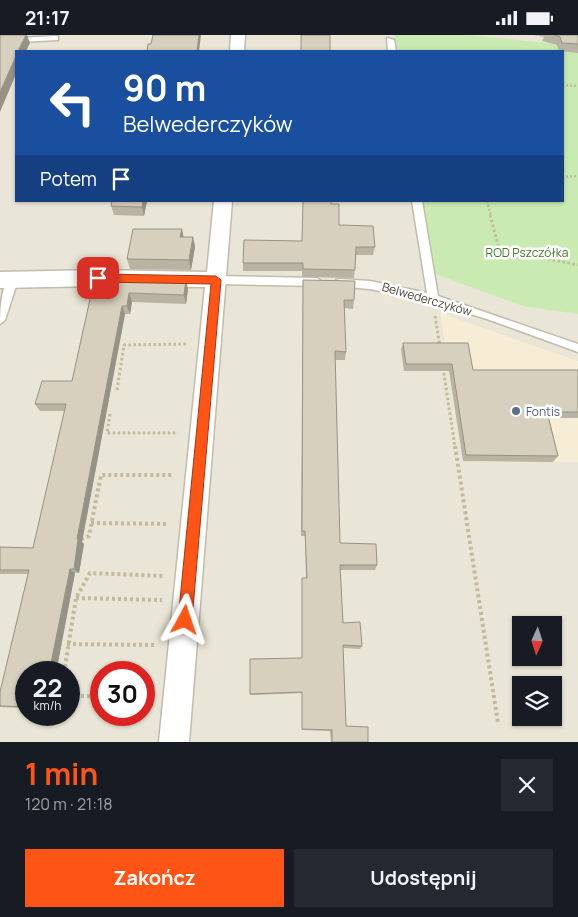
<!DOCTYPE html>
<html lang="pl">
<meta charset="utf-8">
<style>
body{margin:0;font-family:Manrope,sans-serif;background:#242831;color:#f1f3f6;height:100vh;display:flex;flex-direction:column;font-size:19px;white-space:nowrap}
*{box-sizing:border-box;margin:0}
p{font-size:16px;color:#9ea1a6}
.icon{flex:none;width:28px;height:28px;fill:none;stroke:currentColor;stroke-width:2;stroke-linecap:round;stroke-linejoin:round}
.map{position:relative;height:707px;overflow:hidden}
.details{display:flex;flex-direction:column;background:#171b24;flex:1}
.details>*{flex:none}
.banner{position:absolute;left:15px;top:15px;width:549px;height:152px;border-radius:0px;box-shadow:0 1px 4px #0004;background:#1a4fa0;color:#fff;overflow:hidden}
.needle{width:32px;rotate:183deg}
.fabs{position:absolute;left:512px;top:581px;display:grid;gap:10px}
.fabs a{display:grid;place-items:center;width:50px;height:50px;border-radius:0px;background:#171b24;box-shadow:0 1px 4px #0004;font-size:25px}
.speed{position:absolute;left:15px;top:626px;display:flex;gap:10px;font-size:25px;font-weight:700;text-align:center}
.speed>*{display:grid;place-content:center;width:65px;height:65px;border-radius:50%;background:#171b24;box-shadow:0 1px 4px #0004;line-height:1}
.speed small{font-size:12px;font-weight:400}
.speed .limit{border:8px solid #d22;background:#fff;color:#111}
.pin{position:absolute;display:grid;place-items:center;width:42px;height:42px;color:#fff;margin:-21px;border-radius:10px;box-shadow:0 2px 8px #0006}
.me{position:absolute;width:55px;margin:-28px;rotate:5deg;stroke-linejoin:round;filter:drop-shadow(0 0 4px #0008)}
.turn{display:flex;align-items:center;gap:18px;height:105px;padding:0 25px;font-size:22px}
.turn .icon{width:65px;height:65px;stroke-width:2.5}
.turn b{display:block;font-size:35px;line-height:42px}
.then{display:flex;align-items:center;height:48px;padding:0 25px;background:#0003;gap:10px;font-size:19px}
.round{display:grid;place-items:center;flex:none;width:52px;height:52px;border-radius:0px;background:#242831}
.overview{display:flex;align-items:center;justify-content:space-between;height:85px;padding:0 25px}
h1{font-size:30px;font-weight:700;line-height:38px;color:#fe5517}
.action{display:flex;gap:10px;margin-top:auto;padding:10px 25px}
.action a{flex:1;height:58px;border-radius:0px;background:#fe5517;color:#fff;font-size:20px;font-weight:700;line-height:58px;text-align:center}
.action a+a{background:#242831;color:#f1f3f6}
.status{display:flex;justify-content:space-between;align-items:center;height:35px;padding:0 25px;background:#171b24;direction:ltr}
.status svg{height:14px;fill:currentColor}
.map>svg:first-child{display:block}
.residential{fill:#e9e5d7;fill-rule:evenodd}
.commercial{fill:#f7ecd4}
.green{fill:#c9eab1}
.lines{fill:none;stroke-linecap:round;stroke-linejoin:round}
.lane-casing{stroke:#c1bcab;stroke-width:3}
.street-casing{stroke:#c1bcab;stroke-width:3}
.path-far2{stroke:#c3ba9c;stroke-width:2.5;stroke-dasharray:2 2;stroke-linecap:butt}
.path-far1{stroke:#c3ba9c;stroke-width:3;stroke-dasharray:2.5 2.5;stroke-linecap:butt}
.path{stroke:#c3ba9c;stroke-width:4;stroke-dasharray:3 3;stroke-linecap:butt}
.lane{fill:#fff;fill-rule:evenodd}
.street{fill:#fff;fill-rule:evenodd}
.wall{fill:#b9b3a3}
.shaded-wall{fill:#969285}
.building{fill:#d7d0be;stroke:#969285}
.route{fill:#fe5517;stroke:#a5370f}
.service-dot{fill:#5c6f8a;stroke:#fff;stroke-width:2}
.labels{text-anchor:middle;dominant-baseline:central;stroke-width:5;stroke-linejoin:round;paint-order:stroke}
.park-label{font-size:12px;fill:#3e7d28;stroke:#fff}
.street-label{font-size:12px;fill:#494437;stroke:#fff}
.service-label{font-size:12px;fill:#4e5e75;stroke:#fff;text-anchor:start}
</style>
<div class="status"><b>21:17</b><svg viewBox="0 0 49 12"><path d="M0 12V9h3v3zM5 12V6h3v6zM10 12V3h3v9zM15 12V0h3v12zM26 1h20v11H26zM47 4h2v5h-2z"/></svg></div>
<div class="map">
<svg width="578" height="707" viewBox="0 0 578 707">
<rect width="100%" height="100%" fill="#f5f3e9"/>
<path class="residential" d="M0,0h578v707h-578zM16,16h546v150h-546zM521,590h33v32h-33zM26,638h43v42h-43zM101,638h43v42h-43zM521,650h33v32h-33z"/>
<path class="commercial" d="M440,278l138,48v101l-115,-1z"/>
<path class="green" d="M394,0h73l111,11v268l-55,-8 -88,-32 -13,-73h140v-150h-165z"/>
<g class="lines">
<g class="lane-casing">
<g id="lane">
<path d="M55,1h3v4l-58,3v-4z"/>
<path d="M387,3l7,2 2,11h-8z"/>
<path d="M412,166h10l16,95 140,48v8l-91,-33 -56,-17 -61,-13 -34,-3 -1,-3 1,-3 4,-1 30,2 57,12z"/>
<path d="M13,241l5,4 -13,40 -5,4c0,-12 1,-43 13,-48z"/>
<path d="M216,241l101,2 5,4 -5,4 -101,-2 -5,-4z"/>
</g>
</g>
<g class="street-casing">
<g id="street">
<path d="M231,0h14l-1,16h-14z"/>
<path d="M214,166h18l-43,541h-30l46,-455 -107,-1 -98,2v-16l98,-2 109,2z"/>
</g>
</g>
<g class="path-far2">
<path d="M562,50l16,1"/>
<path d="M562,142l16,-1"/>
<path d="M487,166l4,15"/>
</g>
<g class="path-far1">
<path d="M490,180l9,34 79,16"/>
<path d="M435,281l5,31"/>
<path d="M443,333l12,79"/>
<path d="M117,355l7,-45 63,-1"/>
<path d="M110,379l-3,19h71"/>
</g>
<g class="path">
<path d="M455,411l43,277"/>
<path d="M91,488l77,1"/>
<path d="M81,504l8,-3 12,-61h73"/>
<path d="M76,563l86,2"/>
<path d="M67,609l90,1"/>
<path d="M64,638l12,-75 14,-25 74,3"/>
<path d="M69,661h32"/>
<path d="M144,661h8"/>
</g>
<use href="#lane" class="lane"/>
<use href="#street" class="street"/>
</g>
<g class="wall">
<path d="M534,0h44v18l-19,-2 -2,-6 -15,-4 2,-4z"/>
<path d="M147,166l-3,15 -30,-1 -3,-9z"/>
<path d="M331,169l8,21 36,22 -2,8h-17l-2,23 -52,-1v-6h-59v-8l59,-22z"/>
<path d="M182,194l1,8h10l2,10 -4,23 -61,-1 -3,-10z"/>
<path d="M303,245l51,20 -1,9 -9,-1 2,44 -1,8h-10l5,183 37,22 -2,5h-35l3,53 19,23 -2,3 -17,-1 3,78 22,16h-37l-1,-11 -28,-1v-37l-51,2 -1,-1 52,-36 4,-80 -1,-42h-4z"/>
<path d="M94,246l94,8 -2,15 -54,-2 -2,12h-5l-43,228 2,2 -5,29h-4l-19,100h-30v35l-26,-1v-15l28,-118h-28v-27l33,1 32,-137h-25l-5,-7 37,-23z"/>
<path d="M403,308l70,27h105v48h-29l9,38 -5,6 -90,-1 -14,-90h-45l-3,-21z"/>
</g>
<g class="shaded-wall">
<path d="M26,0h1l3,8 -4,8h-8z"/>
<path d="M199,0h2l-2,16h-2z"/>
<path d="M16,21v18l-16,38v-20z"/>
<path d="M143,166h4l-3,15 -2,-9z"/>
<path d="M182,194l2,10 -4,-2z"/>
<path d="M193,202l2,10 -4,23 -2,-10z"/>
<path d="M186,245l2,9 -2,15 -2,-9z"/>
<path d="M129,258l3,9 -2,12 -3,-8z"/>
<path d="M122,271l3,8 -43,228 2,2 -5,29 -5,-4 3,-30z"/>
<path d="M70,534l5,4 -19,100h-7z"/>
</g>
<g class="building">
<path d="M0,0h26l-8,16h-2v5l-16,36z"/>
<path d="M153,0h46l-2,16h-50l1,-7h3z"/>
<rect x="301" y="0" width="29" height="16"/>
<path d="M554,0h24v9l-16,-1 -2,-6z"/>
<path d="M112,166h31l-1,6 -31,-1z"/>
<path d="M303,166h28v3h8v21l34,1 2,21h-19l-1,23 -52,-1v-6h-60l1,-23 58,1z"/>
<path d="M133,194h49l-2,8h13l-4,23 -62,-1z"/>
<path d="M186,245l-2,15 -55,-2 -2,13h-5l-45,233h1l-4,30h-4l-21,104h-23v34l-26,-1v-14l29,-122h-29v-23l33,1 33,-144h-31l7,-23h30l22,-100z"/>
<path d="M303,245l52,1 -1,19h-10l2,52 -11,-1 5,192 36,1 1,21h-37l3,58 17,-1 2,24 -19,-1 3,81 22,1v15h-36v-12l-30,-1v-37l-52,2v-35l52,-1v-80h5l-2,-47h-3z"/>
<path d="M403,308h65l5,27h105v42h-31l11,44 -92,-1 -14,-91h-46z"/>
</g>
<path class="route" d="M98,239l118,2 5,4 -29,340 -2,5 -5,2 -5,-2 -2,-5 33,-336 -113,-2 -5,-4z"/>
<circle class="service-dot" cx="516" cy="376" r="5"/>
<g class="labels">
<g class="park-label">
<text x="527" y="217">ROD Pszczółka</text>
</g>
<g class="street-label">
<text transform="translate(427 264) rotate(16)">Belwederczyków</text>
</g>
<g class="service-label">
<text x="526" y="376">Fontis</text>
</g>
</g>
</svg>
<div class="fabs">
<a><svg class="needle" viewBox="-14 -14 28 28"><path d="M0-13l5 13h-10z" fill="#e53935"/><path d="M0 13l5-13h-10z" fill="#9ea1a6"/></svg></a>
<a><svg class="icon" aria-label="layers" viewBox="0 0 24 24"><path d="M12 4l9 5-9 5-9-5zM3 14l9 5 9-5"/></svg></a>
</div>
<div class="speed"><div>22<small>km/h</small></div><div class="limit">30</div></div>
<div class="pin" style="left:98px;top:243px;background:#d93025"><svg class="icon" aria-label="arrive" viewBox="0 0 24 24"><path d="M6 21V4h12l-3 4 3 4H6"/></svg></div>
<svg class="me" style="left:185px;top:585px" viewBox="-20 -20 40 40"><path d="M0-17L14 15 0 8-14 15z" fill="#fe5517" stroke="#fff" stroke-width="4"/></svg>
<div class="banner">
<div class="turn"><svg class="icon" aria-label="left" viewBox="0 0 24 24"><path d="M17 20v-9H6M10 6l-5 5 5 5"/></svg><div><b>90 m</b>Belwederczyków</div></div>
<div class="then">Potem<svg class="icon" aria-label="arrive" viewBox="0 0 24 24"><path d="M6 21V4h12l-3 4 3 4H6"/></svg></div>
</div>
</div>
<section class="details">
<div class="overview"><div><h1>1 min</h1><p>120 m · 21:18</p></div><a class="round"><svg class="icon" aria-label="close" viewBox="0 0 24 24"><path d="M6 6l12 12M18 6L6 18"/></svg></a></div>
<div class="action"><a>Zakończ</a><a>Udostępnij</a></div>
</section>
